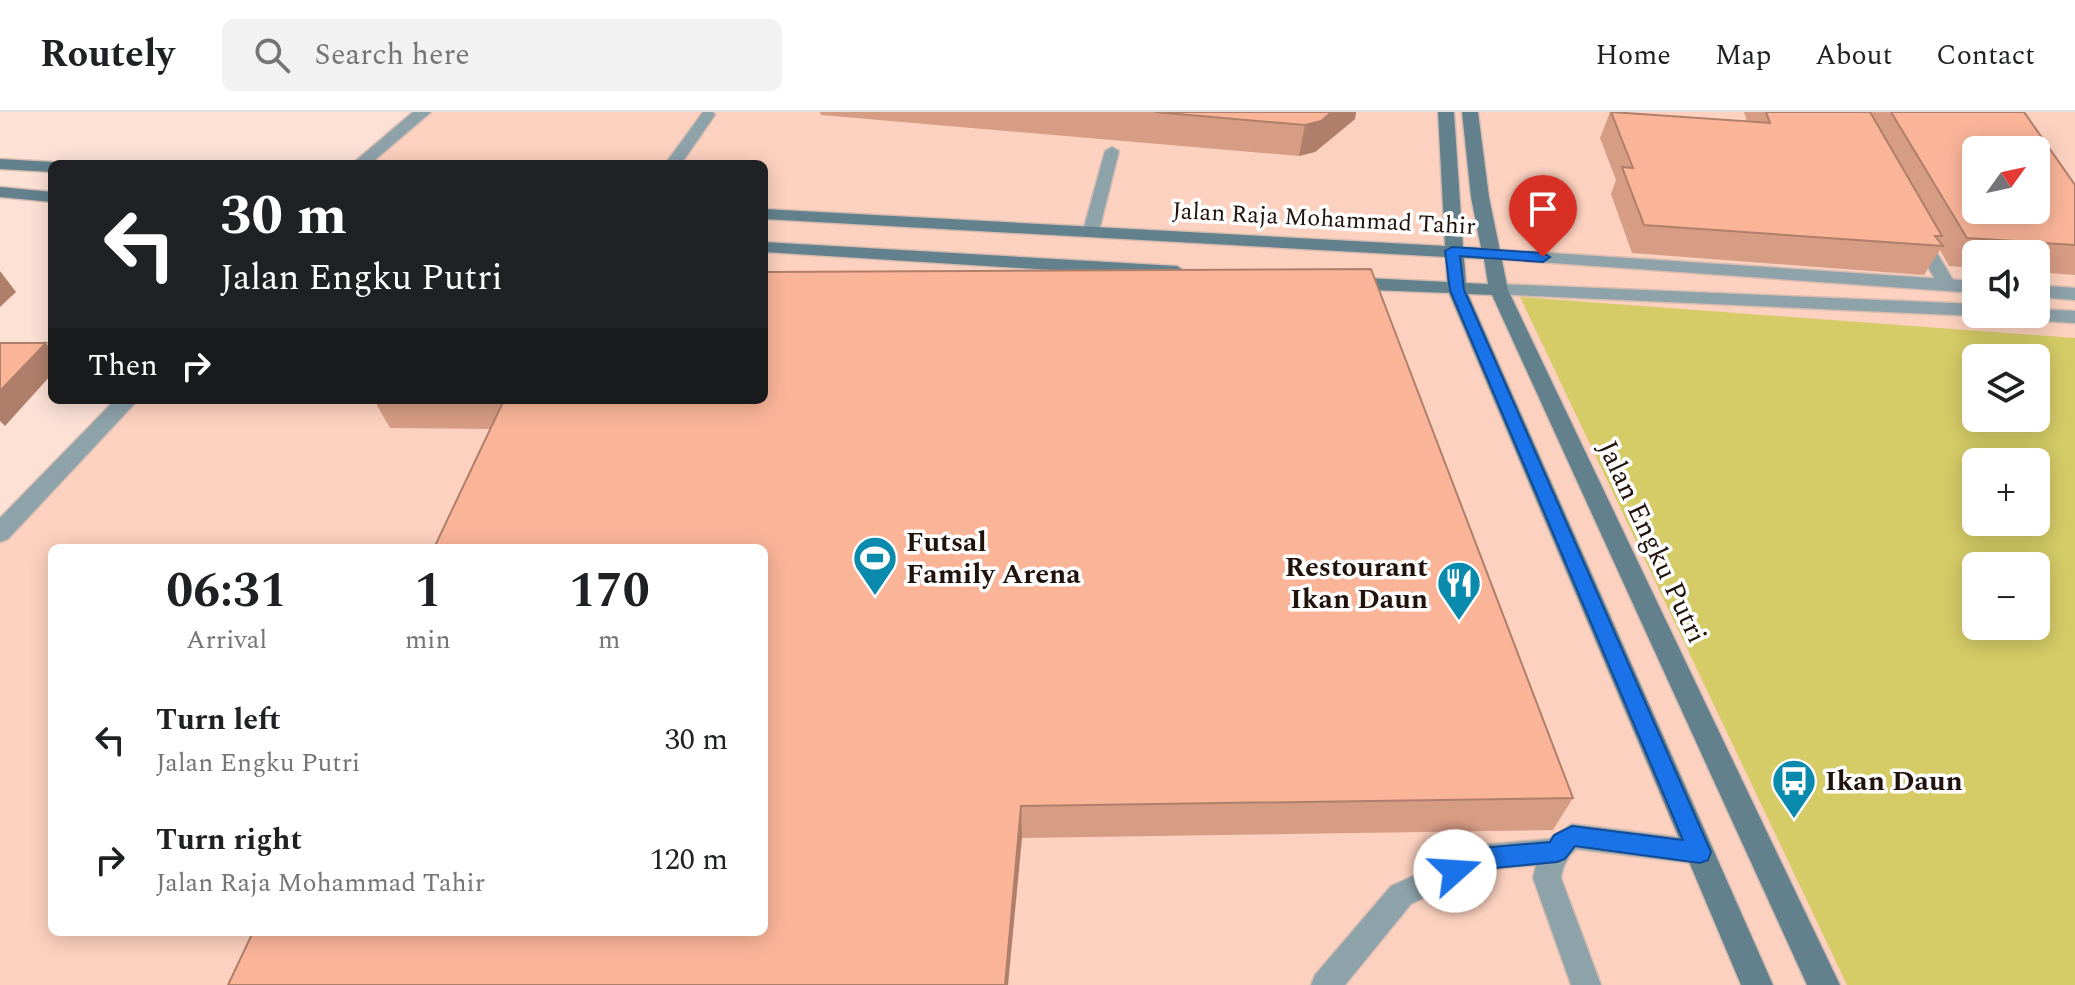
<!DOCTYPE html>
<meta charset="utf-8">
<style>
body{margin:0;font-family:Spectral,serif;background:#f2f2f2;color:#202124;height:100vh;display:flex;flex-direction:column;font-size:30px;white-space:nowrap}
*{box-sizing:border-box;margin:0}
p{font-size:26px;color:#757577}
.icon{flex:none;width:44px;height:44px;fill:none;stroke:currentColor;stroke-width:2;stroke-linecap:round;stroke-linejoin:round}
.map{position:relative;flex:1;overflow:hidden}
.drawer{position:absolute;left:48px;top:432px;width:720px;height:392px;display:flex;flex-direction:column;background:#fff;border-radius:12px;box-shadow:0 4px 20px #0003}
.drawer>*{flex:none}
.guide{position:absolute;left:48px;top:48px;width:720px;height:244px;border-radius:12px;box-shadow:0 4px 20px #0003;background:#202124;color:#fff;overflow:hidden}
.needle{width:52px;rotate:57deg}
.tools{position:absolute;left:1962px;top:24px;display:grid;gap:16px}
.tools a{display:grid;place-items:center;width:88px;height:88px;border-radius:12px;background:#fff;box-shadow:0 4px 20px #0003;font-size:40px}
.pin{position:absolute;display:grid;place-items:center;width:68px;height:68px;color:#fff;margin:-82px -34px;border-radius:50% 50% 50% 0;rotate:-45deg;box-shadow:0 0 8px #0007}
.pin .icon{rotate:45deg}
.me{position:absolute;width:88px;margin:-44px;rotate:71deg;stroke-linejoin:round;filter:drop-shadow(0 0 6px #0008)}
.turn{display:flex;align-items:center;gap:28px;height:168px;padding:0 40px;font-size:36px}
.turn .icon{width:104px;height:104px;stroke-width:2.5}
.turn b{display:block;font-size:56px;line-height:68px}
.then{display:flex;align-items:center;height:76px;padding:0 40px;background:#0003;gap:16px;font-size:30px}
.eta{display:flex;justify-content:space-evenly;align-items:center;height:136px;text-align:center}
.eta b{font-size:48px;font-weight:700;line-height:56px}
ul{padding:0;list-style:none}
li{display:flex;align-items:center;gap:24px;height:120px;padding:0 40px}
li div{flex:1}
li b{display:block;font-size:30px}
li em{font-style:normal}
header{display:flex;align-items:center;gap:48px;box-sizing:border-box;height:112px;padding:0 40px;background:#fff;border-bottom:2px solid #e0e0e0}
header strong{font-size:38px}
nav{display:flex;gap:44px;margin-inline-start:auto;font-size:28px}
.search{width:560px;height:72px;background:#f2f2f2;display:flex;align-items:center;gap:20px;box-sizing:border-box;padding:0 28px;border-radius:12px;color:#757577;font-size:30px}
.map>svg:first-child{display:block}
.built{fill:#fcd1bf;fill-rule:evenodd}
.green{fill:#d5cb67;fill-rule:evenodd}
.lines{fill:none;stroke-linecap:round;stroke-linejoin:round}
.service-casing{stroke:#d6bcb1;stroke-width:3}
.minor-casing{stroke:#d6bcb1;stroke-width:3}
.tertiary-casing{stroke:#d6bcb1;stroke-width:3}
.secondary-casing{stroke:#d6bcb1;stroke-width:3}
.service{fill:#8ea2aa;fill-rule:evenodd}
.minor{fill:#8ea2aa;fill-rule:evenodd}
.tertiary{fill:#8ea2aa;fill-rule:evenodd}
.secondary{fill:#62818d;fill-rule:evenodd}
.wall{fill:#d79c84}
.shaded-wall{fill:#af7f6b}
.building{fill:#fab599;stroke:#af7f6b;stroke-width:2;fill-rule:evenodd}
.route{fill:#1a73e8;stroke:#114b97;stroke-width:2}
.labels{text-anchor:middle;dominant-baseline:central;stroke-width:7;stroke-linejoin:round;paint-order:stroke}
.far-street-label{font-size:24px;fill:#22120c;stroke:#fff}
.poi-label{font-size:28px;font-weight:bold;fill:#22120c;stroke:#fff;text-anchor:start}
.street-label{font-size:28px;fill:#22120c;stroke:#fff}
</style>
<header>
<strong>Routely</strong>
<div class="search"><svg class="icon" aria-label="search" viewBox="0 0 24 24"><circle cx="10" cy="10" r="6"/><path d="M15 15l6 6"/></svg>Search here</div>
<nav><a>Home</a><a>Map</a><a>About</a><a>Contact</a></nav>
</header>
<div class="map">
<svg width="2075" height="873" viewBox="0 0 2075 873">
<rect width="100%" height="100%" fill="#fde1d5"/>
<path class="built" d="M423,0h1652v873h-2075v-452l127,-133h637v-236h-404zM1976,38h60v60h-60zM1976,142h60v60h-60zM1976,246h60v60h-60zM1976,350h60v60h-60zM52,436h712v384h-712zM1976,454h60v60h-60z"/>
<path class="green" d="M1520,185l555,41v647h-228zM1976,246h60v60h-60zM1976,350h60v60h-60zM1976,454h60v60h-60z"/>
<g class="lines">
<g class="service-casing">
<g id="service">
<path d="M703,0h10l2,3 -34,49h-16z"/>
<path d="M1112,35l7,4 -20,80 -2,3h-12l-2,-3 22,-80z"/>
<path d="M1919,119l8,5 29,49 -3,4 -6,1 -9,-5 -27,-49z"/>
<path d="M1572,712l128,16 10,3 4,9 -4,9 -10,3 -124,-15c-9,8 -13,17 -15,29l40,107h-30l-38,-107 3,-13 -53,5 -72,34 -66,81h-34l4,-10 76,-89 90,-41 68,-6z"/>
</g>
</g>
<g class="minor-casing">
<g id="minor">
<path d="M413,0h18l-61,52h-18z"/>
<path d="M115,288h23l-130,139 -8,3v-24z"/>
</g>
</g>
<g class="tertiary-casing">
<g id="tertiary">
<path d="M1489,137l487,32v12l-493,-35 -3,-4z"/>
<path d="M1499,172l477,20v10h7l-7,2 -484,-22 -2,-4z"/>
<path d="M2036,173l39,3v12l-39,-3z"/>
<path d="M2036,197l39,2v12l-47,-3 -10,-6h18z"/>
</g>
</g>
<g class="secondary-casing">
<g id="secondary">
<path d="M1438,0h16l9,135 18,1 -10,-51 -9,-85h16l11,85 19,93 332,695h-33l-315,-690 -24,-1 305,691h-32l-292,-692 -103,-4 -9,-6 9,-6 101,5 -1,-25 -682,-38v-10l681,37zM1464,146l20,1 4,25 -22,-1z"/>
<path d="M0,47l52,3 6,2h-6v8l-52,-3z"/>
<path d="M0,75l52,5v10l-52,-5z"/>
<path d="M764,130l413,24 9,6 -9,6 -413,-26z"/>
</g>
</g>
<use href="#service" class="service"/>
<use href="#minor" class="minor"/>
<use href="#tertiary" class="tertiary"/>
<use href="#secondary" class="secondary"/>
</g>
<g class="wall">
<path d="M820,0h536l-1,7 -40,33 -16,4 -478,-41z"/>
<path d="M1610,0l137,9 -3,-9h280l51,73v90l-39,-3v-18h-60v14l-27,-2 -9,-16 -16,25 -292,-22 -21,-59 5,-14 -16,-42z"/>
<path d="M374,288h390l809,398 -20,32 -531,8 -532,-409 -100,-1z"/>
</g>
<g class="shaded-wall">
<path d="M1332,0h24l-1,7 -40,33 -16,4 6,-31z"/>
<path d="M0,159l16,21 -16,15z"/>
<path d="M46,231l6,8v23l-47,52 -5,-5v-30z"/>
<path d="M1021,694l1,32 -14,147h-3z"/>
</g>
<g class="building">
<path d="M1155,0h177l-11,9 -16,4z"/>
<path d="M1611,0l159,11 -4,-11h104l72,124h-7l8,10 -299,-21 -22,-58 11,1z"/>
<path d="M1891,0h133l51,73v60l-108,-7zM1976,38h60v60h-60z"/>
<path d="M1371,157l202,529 -552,8 -16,179h-777l25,-53h511v-384h-330l70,-148h260v-128z"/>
<path d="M0,231h46l-46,48z"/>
</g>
<path class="route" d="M1452,135l91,6 7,4 -7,5 -83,-6 4,34 247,562 -3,8 -8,3 -125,-17 -10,13 -8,3 -74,7 -28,12 -9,-3 -3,-7 3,-8 35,-15 69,-6 4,-7 18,-9 111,14 -233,-550 -5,-39z"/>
<defs>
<g id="stadium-pin" transform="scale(2.3)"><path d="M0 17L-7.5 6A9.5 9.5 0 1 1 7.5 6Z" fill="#0a8aac" stroke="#fff"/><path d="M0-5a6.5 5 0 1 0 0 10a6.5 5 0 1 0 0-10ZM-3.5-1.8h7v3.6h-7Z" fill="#fff"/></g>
<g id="restaurant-pin" transform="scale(2.3)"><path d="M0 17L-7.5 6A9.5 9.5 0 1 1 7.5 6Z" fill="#0a8aac" stroke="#fff"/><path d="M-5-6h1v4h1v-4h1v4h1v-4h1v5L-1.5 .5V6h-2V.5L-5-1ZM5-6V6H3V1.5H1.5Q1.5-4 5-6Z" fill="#fff"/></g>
<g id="bus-pin" transform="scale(2.3)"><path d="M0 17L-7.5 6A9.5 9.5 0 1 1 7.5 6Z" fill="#0a8aac" stroke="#fff"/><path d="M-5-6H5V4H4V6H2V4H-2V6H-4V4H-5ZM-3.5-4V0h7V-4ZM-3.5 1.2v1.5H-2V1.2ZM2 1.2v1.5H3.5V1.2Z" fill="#fff"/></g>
</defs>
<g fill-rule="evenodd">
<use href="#stadium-pin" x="875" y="446"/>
<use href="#restaurant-pin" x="1459" y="471"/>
<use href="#bus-pin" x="1794" y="669"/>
</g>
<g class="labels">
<g class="far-street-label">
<text transform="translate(1324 107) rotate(3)">Jalan Raja Mohammad Tahir</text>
</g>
<g class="poi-label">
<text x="906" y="430">Futsal<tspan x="906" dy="32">Family Arena</tspan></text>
<text x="1428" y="455" text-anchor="end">Restourant<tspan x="1428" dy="32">Ikan Daun</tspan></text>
<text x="1825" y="669">Ikan Daun</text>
</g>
<g class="street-label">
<text transform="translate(1652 430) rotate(65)">Jalan Engku Putri</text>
</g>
</g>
</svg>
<div class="tools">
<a><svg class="needle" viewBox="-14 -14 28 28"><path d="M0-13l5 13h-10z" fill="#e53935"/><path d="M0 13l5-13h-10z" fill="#757577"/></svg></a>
<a><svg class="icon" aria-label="sound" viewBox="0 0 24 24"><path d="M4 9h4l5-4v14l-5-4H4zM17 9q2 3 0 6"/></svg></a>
<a><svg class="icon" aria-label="layers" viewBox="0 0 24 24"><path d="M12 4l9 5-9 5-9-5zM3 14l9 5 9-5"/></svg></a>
<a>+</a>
<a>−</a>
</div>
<div class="pin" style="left:1543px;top:145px;background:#d93025"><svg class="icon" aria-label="arrive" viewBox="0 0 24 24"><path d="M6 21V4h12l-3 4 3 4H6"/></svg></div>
<svg class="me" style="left:1455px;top:759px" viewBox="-20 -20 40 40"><circle r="19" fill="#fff"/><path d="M0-13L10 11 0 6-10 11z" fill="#1a73e8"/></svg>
<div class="guide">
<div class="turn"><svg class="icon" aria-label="left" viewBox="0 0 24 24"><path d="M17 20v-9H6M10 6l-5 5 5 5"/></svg><div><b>30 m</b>Jalan Engku Putri</div></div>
<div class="then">Then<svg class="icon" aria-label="right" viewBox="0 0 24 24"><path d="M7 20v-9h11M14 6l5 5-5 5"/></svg></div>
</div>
<section class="drawer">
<div class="eta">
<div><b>06:31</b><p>Arrival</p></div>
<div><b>1</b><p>min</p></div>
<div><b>170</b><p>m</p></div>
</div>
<ul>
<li><svg class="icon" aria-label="left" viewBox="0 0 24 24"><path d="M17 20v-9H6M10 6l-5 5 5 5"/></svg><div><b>Turn left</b><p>Jalan Engku Putri</p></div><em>30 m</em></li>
<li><svg class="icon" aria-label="right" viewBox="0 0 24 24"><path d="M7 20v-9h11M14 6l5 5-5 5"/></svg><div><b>Turn right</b><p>Jalan Raja Mohammad Tahir</p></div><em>120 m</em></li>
</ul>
</section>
</div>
